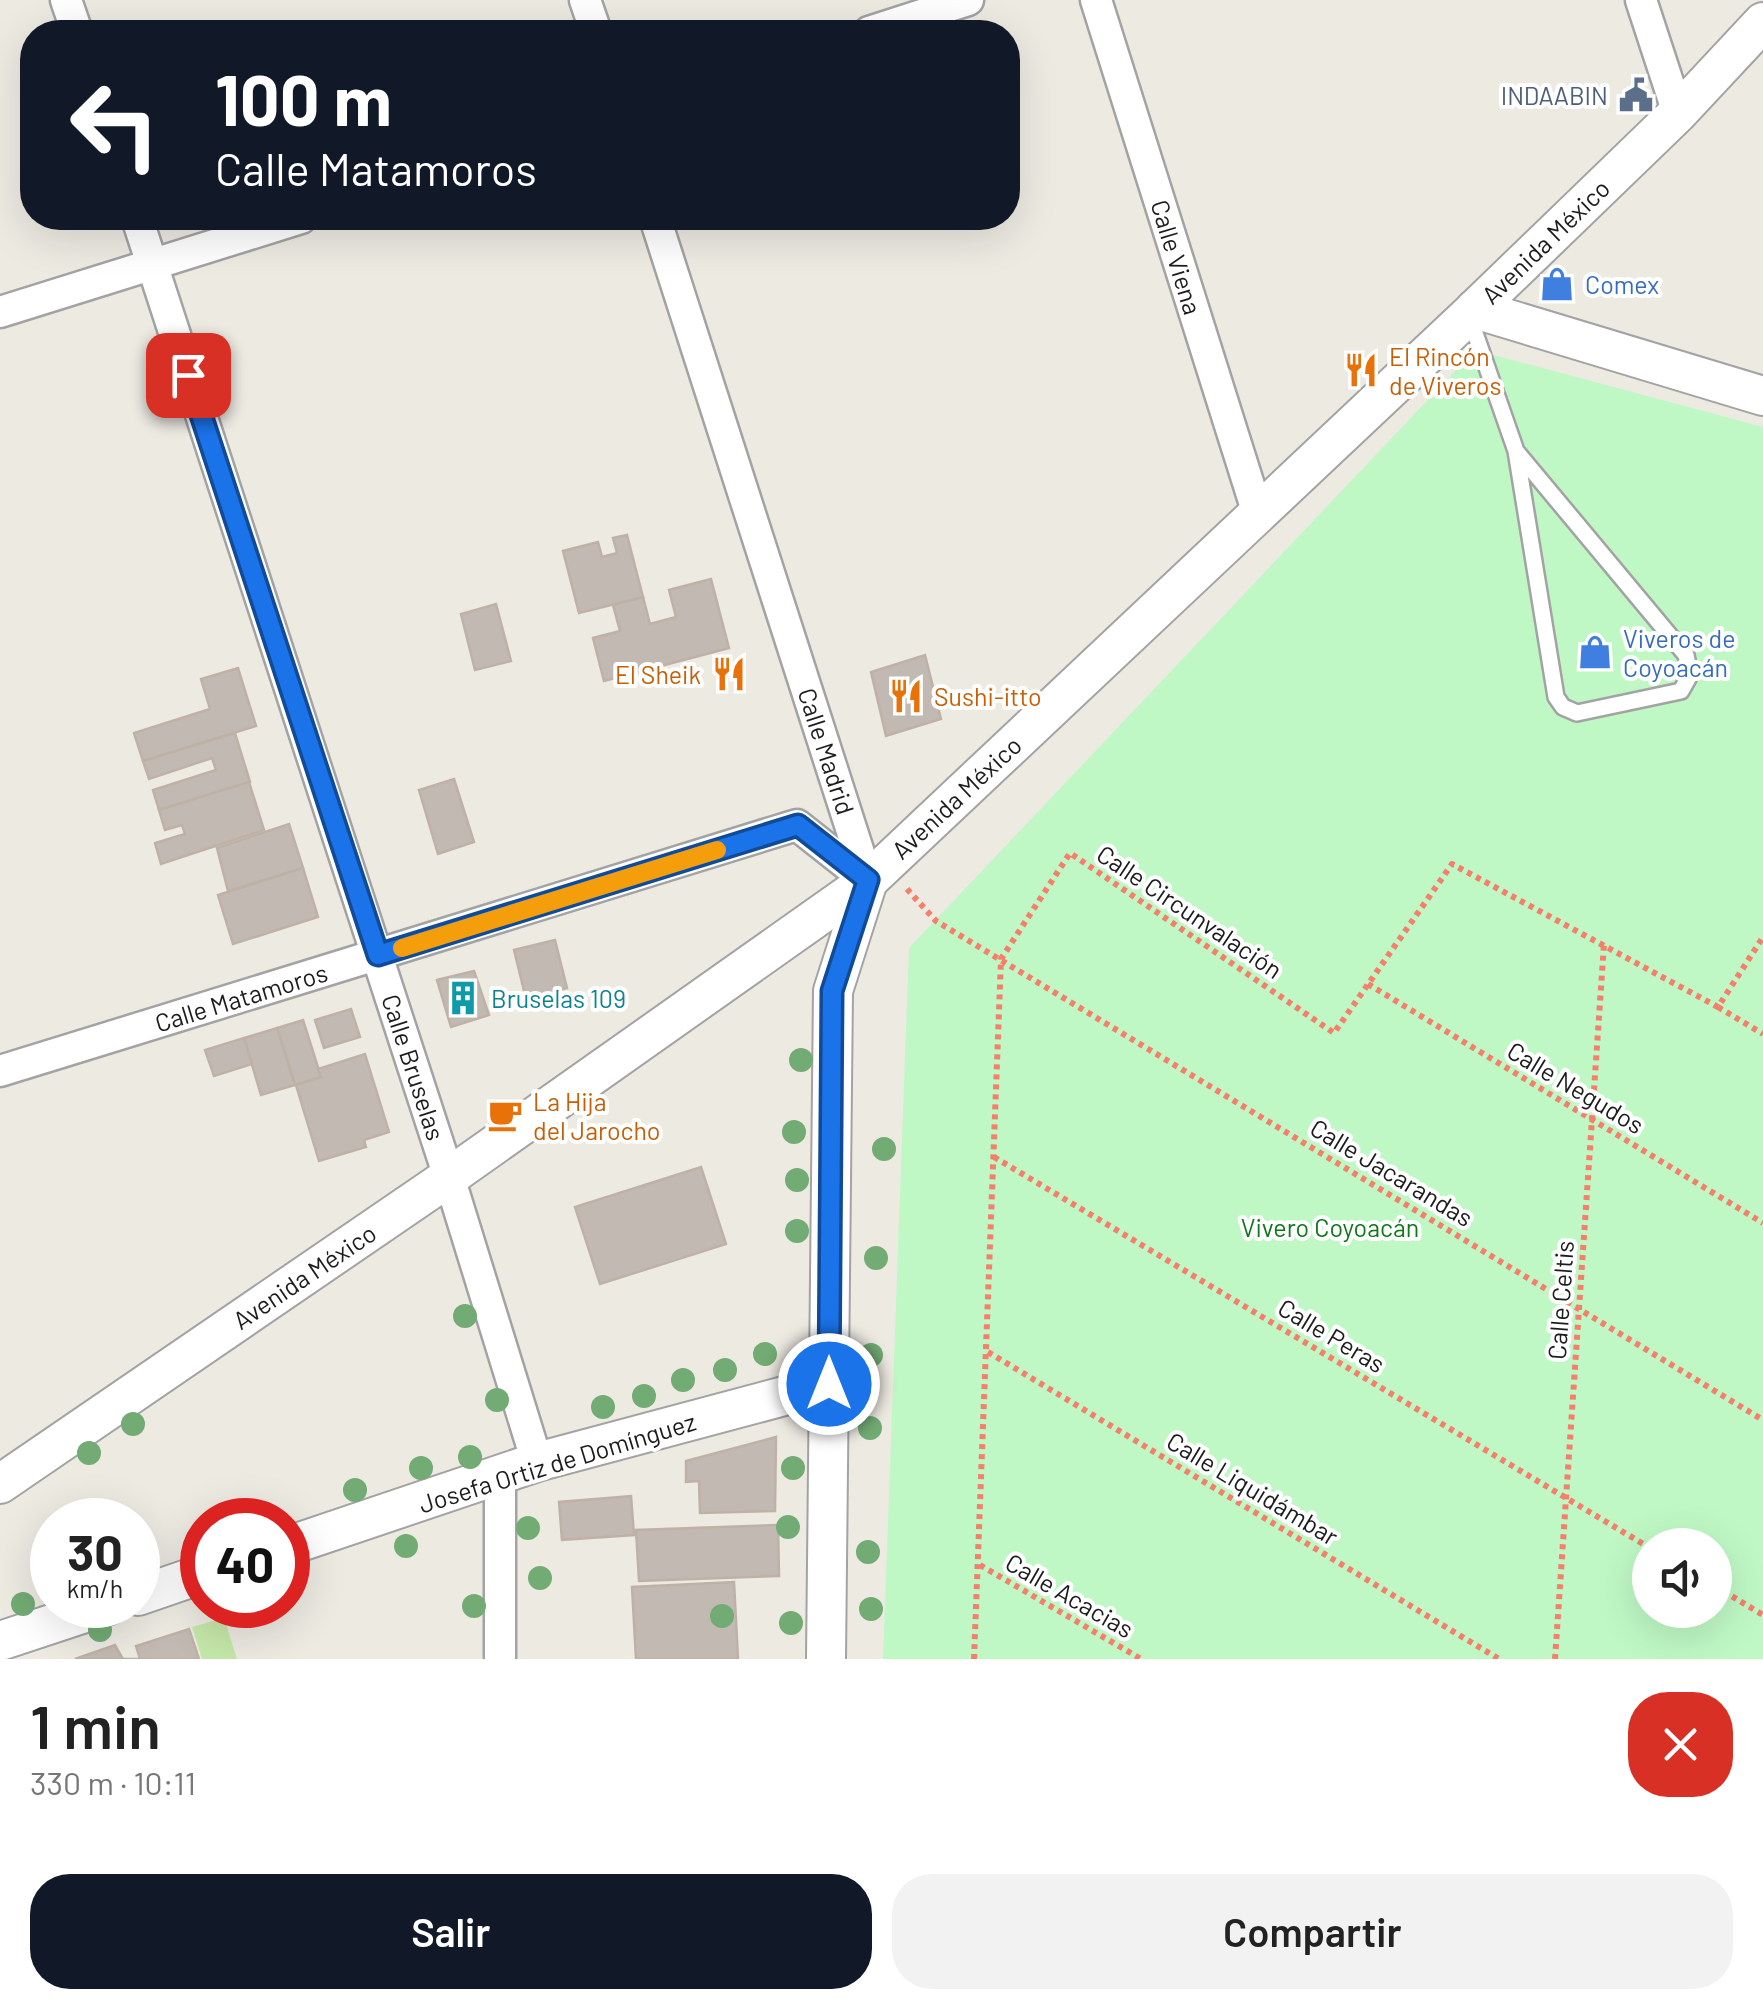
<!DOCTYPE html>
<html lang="es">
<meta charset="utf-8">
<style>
body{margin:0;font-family:Barlow,sans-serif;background:#f2f2f2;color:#222;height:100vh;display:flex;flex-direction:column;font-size:38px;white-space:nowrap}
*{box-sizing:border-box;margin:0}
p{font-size:32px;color:#767676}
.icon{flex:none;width:55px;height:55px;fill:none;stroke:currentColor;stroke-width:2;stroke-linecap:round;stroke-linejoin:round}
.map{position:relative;height:1659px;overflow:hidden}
.side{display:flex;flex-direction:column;background:#fff;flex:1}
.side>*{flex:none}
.hud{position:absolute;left:20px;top:20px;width:1000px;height:210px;border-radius:40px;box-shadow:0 10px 40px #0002;background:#111827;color:#fff;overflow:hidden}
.tools{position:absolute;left:1632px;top:1528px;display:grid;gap:20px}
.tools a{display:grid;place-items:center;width:100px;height:100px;border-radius:50%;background:#fff;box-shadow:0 10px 40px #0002;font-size:50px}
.speed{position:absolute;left:30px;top:1498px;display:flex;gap:20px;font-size:50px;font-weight:700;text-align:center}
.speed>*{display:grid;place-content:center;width:130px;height:130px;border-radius:50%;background:#fff;box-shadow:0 10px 40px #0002;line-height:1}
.speed small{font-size:25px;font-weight:400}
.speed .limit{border:15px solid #d22;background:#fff;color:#111}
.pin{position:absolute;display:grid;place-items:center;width:85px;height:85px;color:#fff;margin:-42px;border-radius:20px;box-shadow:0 5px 15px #0006}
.me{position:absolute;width:110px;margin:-55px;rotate:0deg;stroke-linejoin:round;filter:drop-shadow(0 0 8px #0008)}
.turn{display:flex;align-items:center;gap:35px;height:210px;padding:0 30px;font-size:45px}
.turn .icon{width:130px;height:130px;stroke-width:2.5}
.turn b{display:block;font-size:70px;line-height:85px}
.round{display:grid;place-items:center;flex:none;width:105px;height:105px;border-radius:40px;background:#f2f2f2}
.headline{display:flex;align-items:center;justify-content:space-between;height:170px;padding:0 30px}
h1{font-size:60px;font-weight:600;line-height:75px}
.cta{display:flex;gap:20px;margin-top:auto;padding:20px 30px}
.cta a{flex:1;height:115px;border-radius:40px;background:#111827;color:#fff;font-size:40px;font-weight:600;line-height:115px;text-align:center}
.cta a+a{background:#f2f2f2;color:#222}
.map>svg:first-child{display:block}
.grass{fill:#c5e7a8}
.park{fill:#bff8c5;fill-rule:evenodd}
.building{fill:#c2bab2;stroke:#bfb1a5;stroke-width:2.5}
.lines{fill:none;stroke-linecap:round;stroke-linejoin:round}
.service-casing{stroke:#a3a3a3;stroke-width:20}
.minor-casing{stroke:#a3a3a3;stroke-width:35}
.tertiary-casing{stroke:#a3a3a3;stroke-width:42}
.path{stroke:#f67e6a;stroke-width:6;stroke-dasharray:5 5;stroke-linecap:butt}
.service{stroke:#fff;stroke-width:15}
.minor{stroke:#fff;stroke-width:30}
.tertiary{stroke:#fff;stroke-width:38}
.tree{fill:#72ab74}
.route-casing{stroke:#114b97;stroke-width:25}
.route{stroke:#1a73e8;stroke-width:18}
.slow{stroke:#f59e0b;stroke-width:18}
.labels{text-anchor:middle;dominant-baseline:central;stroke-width:8;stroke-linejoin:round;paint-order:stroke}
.service-label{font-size:25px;fill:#4e5e75;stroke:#fff;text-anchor:end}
.street-label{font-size:25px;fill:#1c1c1c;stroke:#fff}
.shop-label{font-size:25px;fill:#366cbe;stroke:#fff;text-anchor:start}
.food-label{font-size:25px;fill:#c56008;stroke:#fff;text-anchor:start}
.culture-label{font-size:25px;fill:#0d838f;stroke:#fff;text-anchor:start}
.park-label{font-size:25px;fill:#0e771a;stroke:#fff}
</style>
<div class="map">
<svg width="1763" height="1659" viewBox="0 0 1763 1659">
<rect width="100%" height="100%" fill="#edeae2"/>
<path class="grass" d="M224,1618l13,41h-35l-10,-32z"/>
<path class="park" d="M1475,350l288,77v1232h-880l26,-711zM1650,1545h65v65h-65z"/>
<g class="building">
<path d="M627,535l16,62 -64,16 -16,-62 35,-9 4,15 15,-4 -4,-15z"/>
<path d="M711,579l18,69 -125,33 -11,-43 27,-7 -7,-26 30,-8 7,27 26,-7 -7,-27z"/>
<path d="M496,604l15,57 -36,9 -14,-56z"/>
<path d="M925,655l16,64 -55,17 -15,-64z"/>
<path d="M238,668l18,58 -113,35 -9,-28 76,-24 -9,-30z"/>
<path d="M235,733l15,49 -91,28 -6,-20 63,-20 -4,-12 -63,21 -6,-18z"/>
<path d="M454,779l20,63 -36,12 -19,-64z"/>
<path d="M249,782l15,48 -103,34 -6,-21 30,-9 -3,-9 -17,5 -6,-20z"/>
<path d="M289,824l14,44 -75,23 -11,-43z"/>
<path d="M303,868l15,49 -85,27 -15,-49z"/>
<path d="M555,940l12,48 -41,11 -12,-49z"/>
<path d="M474,971l15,44 -38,12 -14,-47z"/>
<path d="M351,1009l9,28 -36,11 -9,-28z"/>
<path d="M303,1020l18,57 -26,8 -18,-57z"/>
<path d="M277,1028l18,57 -34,10 -17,-57z"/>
<path d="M244,1038l8,26 -38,12 -9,-26z"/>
<path d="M365,1054l24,78 -25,8 2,7 -47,14 -23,-76 25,-8 -3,-8z"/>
<path d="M701,1167l25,77 -126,40 -25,-77z"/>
<path d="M776,1437l-1,74 -75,2 -1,-32 -13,1v-21z"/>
<path d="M631,1496l3,39 -72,5 -3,-38z"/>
<path d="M778,1525l1,51 -140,5 -3,-51z"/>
<path d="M734,1582l4,77h-102l-4,-72z"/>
<path d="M189,1629l10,30h-59l-4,-13z"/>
<path d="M115,1645l8,14h17h-65z"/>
</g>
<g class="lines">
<g class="service-casing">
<path id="service" d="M1469,316l47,135 40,246 7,10 14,6 104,-22 9,-16 -4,-20 -170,-204"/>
</g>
<g class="minor-casing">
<g id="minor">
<path d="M66,0l11,32"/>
<path d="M585,0l11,32"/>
<path d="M1096,0l162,514"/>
<path d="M1641,0l37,113"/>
<path d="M869,32l99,-32"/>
<path d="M137,218l312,959 88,285"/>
<path d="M655,218l213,663"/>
<path d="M0,312l301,-94"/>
<path d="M0,1071l797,-246 71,56"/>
<path d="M500,1659v-183"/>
</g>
</g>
<g class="tertiary-casing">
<g id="tertiary">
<path d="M1475,309l288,87"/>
<path d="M0,1484l449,-307 419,-296 601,-566 209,-202 85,-91"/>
<path d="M288,1546l249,-84 292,-78"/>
<path d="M138,1596l64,-22"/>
<path d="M0,1641l109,-36"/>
<path d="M826,1659l7,-668 35,-110"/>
</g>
</g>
<g class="path">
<path d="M907,889l29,32 827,499"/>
<path d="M1368,984l395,239"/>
<path d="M1718,1007l45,27"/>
<path d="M994,1157l656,391"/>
<path d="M988,1352l511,307"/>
<path d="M980,1565l161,94"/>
<path d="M1715,1586l48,29"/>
<path d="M974,1659l27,-700 69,-106 264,180 118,-169 266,143 45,-70"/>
<path d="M1555,1659l49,-715"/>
</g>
<use href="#service" class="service"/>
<use href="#minor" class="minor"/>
<use href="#tertiary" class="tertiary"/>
</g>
<g class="tree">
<circle cx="801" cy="1060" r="12"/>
<circle cx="794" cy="1132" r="12"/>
<circle cx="884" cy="1149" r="12"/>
<circle cx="797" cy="1180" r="12"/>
<circle cx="797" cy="1231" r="12"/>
<circle cx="876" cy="1258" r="12"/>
<circle cx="465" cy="1316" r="12"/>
<circle cx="765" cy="1354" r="12"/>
<circle cx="871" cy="1355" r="12"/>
<circle cx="725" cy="1370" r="12"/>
<circle cx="683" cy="1380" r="12"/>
<circle cx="644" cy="1396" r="12"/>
<circle cx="497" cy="1400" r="12"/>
<circle cx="603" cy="1407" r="12"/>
<circle cx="133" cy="1424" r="12"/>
<circle cx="870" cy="1428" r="12"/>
<circle cx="89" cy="1453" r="12"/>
<circle cx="470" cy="1457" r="12"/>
<circle cx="421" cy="1468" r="12"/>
<circle cx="793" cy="1468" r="12"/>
<circle cx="355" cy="1490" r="12"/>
<circle cx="788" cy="1527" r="12"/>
<circle cx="528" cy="1528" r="12"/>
<circle cx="406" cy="1546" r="12"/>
<circle cx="868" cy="1552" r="12"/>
<circle cx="540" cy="1578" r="12"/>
<circle cx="23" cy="1604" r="12"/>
<circle cx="474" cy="1606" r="12"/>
<circle cx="871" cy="1609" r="12"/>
<circle cx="722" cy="1616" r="12"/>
<circle cx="791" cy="1623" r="12"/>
<circle cx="100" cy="1630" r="12"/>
</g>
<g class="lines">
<g class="route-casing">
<path id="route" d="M188,375l190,580 420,-130 70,55 -36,111 -3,393"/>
</g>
<use href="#route" class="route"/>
<path class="slow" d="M402,948l315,-98"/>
</g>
<defs>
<g id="civic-bare" transform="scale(2.7)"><path d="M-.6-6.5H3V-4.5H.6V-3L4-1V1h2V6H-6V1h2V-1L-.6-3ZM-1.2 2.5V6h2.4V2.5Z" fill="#5c6f8a" stroke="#fff" stroke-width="2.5" paint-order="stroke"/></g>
<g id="shop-bare" transform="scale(2.7)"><path d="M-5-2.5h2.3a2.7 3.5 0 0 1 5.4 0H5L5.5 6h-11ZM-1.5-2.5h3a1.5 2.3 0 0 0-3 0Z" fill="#3f7fe0" stroke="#fff" stroke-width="2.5" paint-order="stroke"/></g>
<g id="restaurant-bare" transform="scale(2.7)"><path d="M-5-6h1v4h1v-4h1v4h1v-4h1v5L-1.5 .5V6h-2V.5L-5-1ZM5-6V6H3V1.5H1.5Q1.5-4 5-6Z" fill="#e8710a" stroke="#fff" stroke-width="2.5" paint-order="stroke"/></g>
<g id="building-bare" transform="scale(2.7)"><path d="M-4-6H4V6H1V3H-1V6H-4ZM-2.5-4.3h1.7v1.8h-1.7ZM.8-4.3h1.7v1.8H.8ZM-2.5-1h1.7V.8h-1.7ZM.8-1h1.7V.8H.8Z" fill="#0f9aa8" stroke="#fff" stroke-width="2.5" paint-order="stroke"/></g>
<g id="cafe-bare" transform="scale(2.7)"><path d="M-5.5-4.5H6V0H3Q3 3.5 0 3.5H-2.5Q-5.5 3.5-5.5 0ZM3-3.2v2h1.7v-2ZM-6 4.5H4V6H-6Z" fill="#e8710a" stroke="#fff" stroke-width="2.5" paint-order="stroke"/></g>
</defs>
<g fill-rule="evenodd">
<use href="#civic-bare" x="1636" y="95"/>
<use href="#shop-bare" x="1557" y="284"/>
<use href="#restaurant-bare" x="1361" y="370"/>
<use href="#shop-bare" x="1595" y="652"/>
<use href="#restaurant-bare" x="729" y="674"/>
<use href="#restaurant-bare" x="906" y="696"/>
<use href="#building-bare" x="463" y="998"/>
<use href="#cafe-bare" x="505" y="1115"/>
</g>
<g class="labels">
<g class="service-label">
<text x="1608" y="95">INDAABIN</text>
</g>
<g class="street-label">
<text transform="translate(1545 241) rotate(-44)">Avenida México</text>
<text transform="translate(1177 257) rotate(73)">Calle Viena</text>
<text transform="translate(827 751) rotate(72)">Calle Madrid</text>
<text transform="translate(956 797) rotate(-43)">Avenida México</text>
<text transform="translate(1190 911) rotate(34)">Calle Circunvalación</text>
<text transform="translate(241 997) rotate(-17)">Calle Matamoros</text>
<text transform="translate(414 1067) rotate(72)">Calle Bruselas</text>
<text transform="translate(1576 1087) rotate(31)">Calle Negudos</text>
<text transform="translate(1392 1172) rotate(31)">Calle Jacarandas</text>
<text transform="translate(304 1276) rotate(-34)">Avenida México</text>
<text transform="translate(1560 1300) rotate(-86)">Calle Celtis</text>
<text transform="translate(1332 1335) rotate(31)">Calle Peras</text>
<text transform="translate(557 1462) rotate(-17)">Josefa Ortiz de Domínguez</text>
<text transform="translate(1253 1488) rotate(31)">Calle Liquidámbar</text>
<text transform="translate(1070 1595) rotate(30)">Calle Acacias</text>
</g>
<g class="shop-label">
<text x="1585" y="284">Comex</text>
<text x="1623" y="638">Viveros de<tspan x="1623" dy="29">Coyoacán</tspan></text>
</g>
<g class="food-label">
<text x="1389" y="356">El Rincón<tspan x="1389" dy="29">de Viveros</tspan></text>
<text x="701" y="674" text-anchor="end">El Sheik</text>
<text x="934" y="696">Sushi-itto</text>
<text x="533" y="1101">La Hija<tspan x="533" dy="29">del Jarocho</tspan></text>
</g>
<g class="culture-label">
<text x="491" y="998">Bruselas 109</text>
</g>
<g class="park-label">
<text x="1330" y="1227">Vivero Coyoacán</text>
</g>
</g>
</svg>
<div class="tools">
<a><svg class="icon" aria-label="sound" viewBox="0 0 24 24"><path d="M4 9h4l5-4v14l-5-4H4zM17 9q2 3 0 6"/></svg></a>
</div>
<div class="speed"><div>30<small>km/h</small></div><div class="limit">40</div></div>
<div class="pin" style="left:188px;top:375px;background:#d93025"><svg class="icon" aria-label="arrive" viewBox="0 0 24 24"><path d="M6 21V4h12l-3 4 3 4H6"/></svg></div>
<svg class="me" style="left:829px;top:1384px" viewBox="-20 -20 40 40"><circle r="17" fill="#1a73e8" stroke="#fff" stroke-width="3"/><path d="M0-11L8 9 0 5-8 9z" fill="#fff"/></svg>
<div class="hud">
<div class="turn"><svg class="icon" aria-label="left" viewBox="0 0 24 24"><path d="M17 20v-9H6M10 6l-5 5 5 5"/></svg><div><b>100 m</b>Calle Matamoros</div></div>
</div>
</div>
<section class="side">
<div class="headline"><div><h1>1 min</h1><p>330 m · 10:11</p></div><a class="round" style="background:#d93025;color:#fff"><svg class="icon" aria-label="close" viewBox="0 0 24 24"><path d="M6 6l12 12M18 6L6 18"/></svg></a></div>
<div class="cta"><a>Salir</a><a>Compartir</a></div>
</section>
